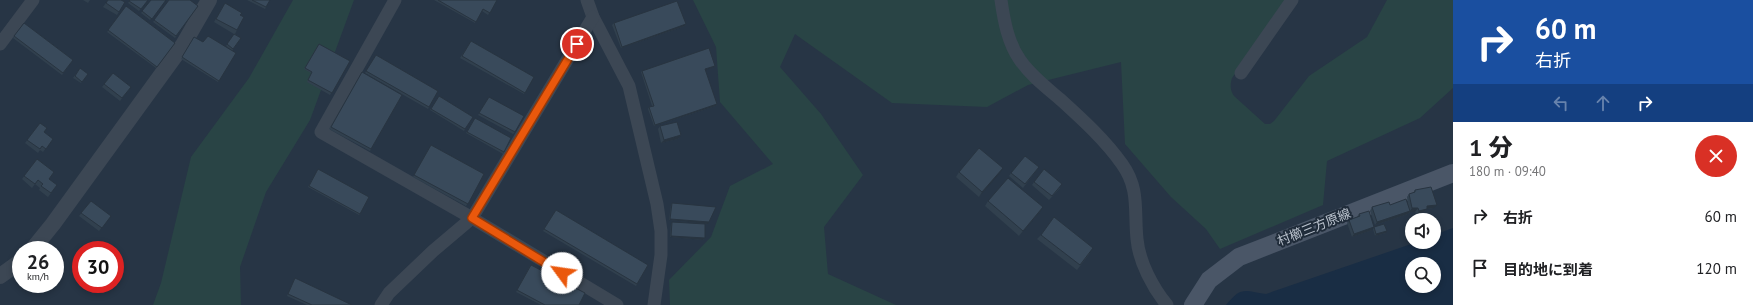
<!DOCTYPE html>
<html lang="ja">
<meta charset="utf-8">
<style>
body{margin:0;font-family:"PT Sans","Noto Sans JP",sans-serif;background:#f2f2f2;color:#202124;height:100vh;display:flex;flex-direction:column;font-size:15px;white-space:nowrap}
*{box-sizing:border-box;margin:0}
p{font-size:13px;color:#757577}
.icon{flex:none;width:22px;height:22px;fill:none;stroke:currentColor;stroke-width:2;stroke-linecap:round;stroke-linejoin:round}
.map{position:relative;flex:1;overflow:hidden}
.sheet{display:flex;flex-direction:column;background:#fff;width:300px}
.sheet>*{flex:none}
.guide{background:#1a4fa0;color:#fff;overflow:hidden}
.controls{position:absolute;left:1405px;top:213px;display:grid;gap:8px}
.controls a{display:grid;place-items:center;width:36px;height:36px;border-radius:50%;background:#fff;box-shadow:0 2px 6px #0003;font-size:20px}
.speed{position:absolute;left:12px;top:241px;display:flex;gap:8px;font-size:20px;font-weight:700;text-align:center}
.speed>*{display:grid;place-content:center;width:52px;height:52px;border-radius:50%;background:#fff;box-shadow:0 2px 6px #0003;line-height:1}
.speed small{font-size:10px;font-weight:400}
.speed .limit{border:6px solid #d22;background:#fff;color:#111}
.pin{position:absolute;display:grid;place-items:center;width:34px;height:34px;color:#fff;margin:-17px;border:2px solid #fff;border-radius:50%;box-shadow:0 1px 4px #0007}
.me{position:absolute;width:44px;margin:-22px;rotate:301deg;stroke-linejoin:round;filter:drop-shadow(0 0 3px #0008)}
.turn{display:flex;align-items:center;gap:14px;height:84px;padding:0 16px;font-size:18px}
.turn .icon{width:52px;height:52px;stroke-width:2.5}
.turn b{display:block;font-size:28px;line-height:34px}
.lanes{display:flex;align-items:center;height:38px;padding:0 16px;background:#0003;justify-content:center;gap:20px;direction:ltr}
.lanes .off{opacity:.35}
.round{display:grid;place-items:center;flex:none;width:42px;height:42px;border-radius:21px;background:#f2f2f2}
.head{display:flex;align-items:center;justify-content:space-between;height:68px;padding:0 16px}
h1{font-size:24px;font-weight:800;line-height:30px}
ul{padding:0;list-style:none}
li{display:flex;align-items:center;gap:12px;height:52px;padding:0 16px}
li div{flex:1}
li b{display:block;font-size:15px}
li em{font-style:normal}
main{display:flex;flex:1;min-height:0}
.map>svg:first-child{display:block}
.green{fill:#294445}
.water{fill:#192d44;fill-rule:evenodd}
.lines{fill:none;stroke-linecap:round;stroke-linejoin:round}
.minor{stroke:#3c4754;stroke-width:13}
.tertiary{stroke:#3c4754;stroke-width:16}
.secondary{stroke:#4a5667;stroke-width:18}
.wall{fill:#31404e}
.shaded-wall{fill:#283440}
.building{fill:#394a5b;stroke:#283440}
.route-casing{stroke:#983908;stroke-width:10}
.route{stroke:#ea580c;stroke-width:7}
.labels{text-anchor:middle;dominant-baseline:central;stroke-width:4;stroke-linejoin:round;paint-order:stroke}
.street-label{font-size:13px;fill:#bac2cd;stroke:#202c3a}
</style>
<main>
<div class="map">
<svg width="1453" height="305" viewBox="0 0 1453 305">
<rect width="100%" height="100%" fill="#273545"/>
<g class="green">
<path d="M293,0h61l-44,120 -44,72 -26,75 1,38h-88l8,-22 30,-126 58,-79z"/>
<path d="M693,0h594l-55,78c-2,7 -2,12 2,18l31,28h5l4,-3 35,-45 58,-39 20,-37h66v88l-33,30 -93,43 -4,44 -103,44 -14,-20 -35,-32 -46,-53 -4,-82 -93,23 -41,22 -95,-4 -97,-69 -15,33 41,47 42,61 -39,52 4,47 68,31h-226l-1,-25 42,-43 19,-51 43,-22 -53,-62 -4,-55z"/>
</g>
<path class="water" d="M1453,228v77h-227c16,-19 17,-14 40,-11l151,-52h17v-7zM1412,264h22v22h-22z"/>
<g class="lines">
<g class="minor">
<path d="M395,0l-74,132 151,86 145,87"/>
<path d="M587,0l6,17 36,69 28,118 4,27v24l-7,50"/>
<path d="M1001,0c3,21 7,43 19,60 11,16 27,28 41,40 22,20 44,40 61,64 18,25 12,47 15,75 2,23 16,49 30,66"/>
<path d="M0,44l33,-44"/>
<path d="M1241,73l51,-73"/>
<path d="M381,305l8,-12 44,-42 39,-33 121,-201"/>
</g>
<g class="tertiary">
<path d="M32,250l21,-26 130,-179 26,-45"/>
<path d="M0,276l21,-15"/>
</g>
<path class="secondary" d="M1193,305l16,-25 30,-23 214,-84"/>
</g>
<g class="wall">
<path d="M83,0h7l-2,3z"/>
<path d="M108,0l17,2 -8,13 -14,-8z"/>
<path d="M130,0h18l-9,11 -11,-8z"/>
<path d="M151,0h15l-16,20 -9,-7z"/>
<path d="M169,0l29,6 -23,32 -22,-16z"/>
<path d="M247,0h23l-5,9z"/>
<path d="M434,0h63l-9,15 -6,-4 -7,12z"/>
<path d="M225,3l15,12 -3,15 -2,4 6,4 -9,13 4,2 -18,29 -37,-23 13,-22 9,5 28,8 -5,-4 8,-12 -20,-12z"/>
<path d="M126,6l49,37 -19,25 -49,-36z"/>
<path d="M24,23l49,37 -11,15 -49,-37z"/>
<path d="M614,23l72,1 -1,2 -64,22 -9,-23z"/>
<path d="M471,41l63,36 -10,17 -64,-36z"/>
<path d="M319,44l31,17 -20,34 -23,-13 4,-9 -7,-4z"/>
<path d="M376,55l62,36 -10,18 -63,-36z"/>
<path d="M715,66l-1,1 -9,3 12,34 -1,2 -62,20 -6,-17 1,-2 3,-1 -11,-34 1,-1z"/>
<path d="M80,68l8,6 -7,9 -8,-5z"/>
<path d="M362,72l40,23 -32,56 -41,-22z"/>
<path d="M113,73l18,14 -11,14 -18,-14z"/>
<path d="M439,96l34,21 -9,14 -34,-21z"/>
<path d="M489,97l26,35 -2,2 -35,-19z"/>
<path d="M475,118l36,20 -8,16 -37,-21z"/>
<path d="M40,123l4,9 9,7 -10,13 -3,-2 -2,3 -13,-10z"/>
<path d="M660,126l21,9 -3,4 -17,4 -3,-14z"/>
<path d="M431,145l53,29 -18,32 -53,-29z"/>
<path d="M37,159l12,20 8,6 -9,12 -9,-7 1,-2 -5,-4 -3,4 -10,-9z"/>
<path d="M1039,167l-16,21 -14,-12 2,-3z"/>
<path d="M1003,168l-24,29 -23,-20 3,-5z"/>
<path d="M317,171l43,43 -1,1 -51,-28z"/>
<path d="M1034,182l26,6 -11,12 -17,-15z"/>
<path d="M1415,190l19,18 -7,1 -3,3 -7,2 -2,-2h-5l-2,2 -33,11 -5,-14 2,-4 36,-2 -1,-8 2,-3 4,-1z"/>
<path d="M91,201l20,15 -12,15 -20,-15z"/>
<path d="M988,201l52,11 -21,24 -34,-30z"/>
<path d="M672,203l36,21 -39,-4 2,-15z"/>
<path d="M556,210l92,55 -12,21 -93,-55z"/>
<path d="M1359,214l13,16 -20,7 -5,-14 2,-3 8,-3z"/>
<path d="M672,222l33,16 -2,2 -33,-3 1,-13z"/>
<path d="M1374,227l12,6 -11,3 -2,-7z"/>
<path d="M1041,235l49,18 -13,17 -40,-31z"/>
<path d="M530,266l49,39h-38l-25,-13z"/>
<path d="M295,278l57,27h-45l-20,-9z"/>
</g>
<g class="shaded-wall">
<path d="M686,24l-1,2 -64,22 1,-1z"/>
<path d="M715,66l-1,1 -10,4 1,-2z"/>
<path d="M717,104l-1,2 -62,20 1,-1z"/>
<path d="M681,135l-3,4 -17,4 3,-3z"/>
<path d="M1003,168l-3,5 -21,24 3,-5z"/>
<path d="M1437,205l-3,3 -7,1 -3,3 -7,2 2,-3 8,-5z"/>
<path d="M1043,207l-3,5 -21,24 4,-5z"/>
<path d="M1412,208h6l-3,4h-5l-2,2 -33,11 2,-3 33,-11z"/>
<path d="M670,219l39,3 -1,2 -39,-4z"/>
<path d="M1374,227l-2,3 -20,7 2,-3z"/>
<path d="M1387,231l-1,2 -11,3 1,-2z"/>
<path d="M671,236l34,2 -2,2 -33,-3z"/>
</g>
<g class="building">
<path d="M108,0h13l4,2 -6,10 -13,-9z"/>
<path d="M130,0h18l-7,9 -12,-8z"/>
<path d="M151,0h15l-14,19 -10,-8z"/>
<path d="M169,0h21l8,6 -22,30 -22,-16z"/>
<path d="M252,0h18l-4,7z"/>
<path d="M438,0h59l-7,13 -7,-4 -7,13z"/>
<path d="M677,1l9,23 -64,23 -8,-24z"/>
<path d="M225,3l17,10 -2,2 4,2 -7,13 -21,-11z"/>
<path d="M126,6l49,37 -18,24 -49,-37z"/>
<path d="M24,23l49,37 -10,13 -49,-37z"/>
<path d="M234,34l7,4 -8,11 -6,-5z"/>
<path d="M208,36l28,17 -17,28 -37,-24 12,-20 9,5z"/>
<path d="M471,41l63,36 -9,16 -63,-37z"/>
<path d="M319,44l31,17 -18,32 -24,-13 4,-8 -7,-4z"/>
<path d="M709,48l6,18 -10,3 12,35 -62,21 -6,-18 5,-1 -12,-35z"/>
<path d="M376,55l62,36 -9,16 -63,-36z"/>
<path d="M80,68l8,6 -6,8 -7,-6z"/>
<path d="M362,72l40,23 -31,54 -40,-22z"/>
<path d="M113,73l18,14 -9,11 -18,-14z"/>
<path d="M439,96l34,21 -8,12 -34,-20z"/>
<path d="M489,97l35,19 -9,16 -36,-19z"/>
<path d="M475,118l36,20 -7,14 -37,-20z"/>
<path d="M677,122l4,13 -17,5 -4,-14z"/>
<path d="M40,123l7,5 -3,4 9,7 -7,10 -4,-3 -2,3 -13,-9z"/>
<path d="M431,145l53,29 -16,30 -54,-29z"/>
<path d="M979,148l24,20 -21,24 -23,-20z"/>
<path d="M1025,156l14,11 -14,17 -14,-11z"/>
<path d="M37,159l17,13 -5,7 8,6 -6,8 -10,-7 2,-2 -5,-4 -3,4 -11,-8z"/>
<path d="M318,169l51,28 -9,17 -51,-28z"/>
<path d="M1044,169l18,15 -10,12 -18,-14z"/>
<path d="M1008,178l35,29 -20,24 -35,-30z"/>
<path d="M1431,187l6,18 -10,1v3l-8,2 -1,-3h-6l-3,-14 6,-2v-2z"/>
<path d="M1406,199l4,12 -33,11 -5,-15 17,-5 1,3z"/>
<path d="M91,201l20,15 -9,12 -21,-15z"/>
<path d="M672,203l44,4 -7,15 -39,-3z"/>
<path d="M556,210l92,55 -11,19 -93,-55z"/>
<path d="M1369,211l5,16 -20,7 -5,-14 11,-4 -1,-2z"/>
<path d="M1054,217l39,31 -13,17 -39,-30z"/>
<path d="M672,222l33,2v14l-34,-2z"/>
<path d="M1384,224l3,7 -11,3 -2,-7z"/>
<path d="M531,265l54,28 -6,12h-34l-28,-15z"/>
<path d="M295,278l57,27h-40l-24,-11z"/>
</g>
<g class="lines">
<g class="route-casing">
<path id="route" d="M562,273l-90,-55 105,-174"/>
</g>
<use href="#route" class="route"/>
</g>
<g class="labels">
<g class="street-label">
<text transform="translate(1314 227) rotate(-22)">村櫛三方原線</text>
</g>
</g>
</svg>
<div class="controls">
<a><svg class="icon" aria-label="sound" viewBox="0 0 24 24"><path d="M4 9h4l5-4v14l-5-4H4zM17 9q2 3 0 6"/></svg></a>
<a><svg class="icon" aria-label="search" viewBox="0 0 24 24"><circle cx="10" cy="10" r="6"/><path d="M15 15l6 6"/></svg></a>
</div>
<div class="speed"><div>26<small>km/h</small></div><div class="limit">30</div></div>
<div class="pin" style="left:577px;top:44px;background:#d93025"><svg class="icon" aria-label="arrive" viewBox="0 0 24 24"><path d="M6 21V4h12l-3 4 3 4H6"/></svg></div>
<svg class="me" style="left:562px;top:273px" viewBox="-20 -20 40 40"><circle r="19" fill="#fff"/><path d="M0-13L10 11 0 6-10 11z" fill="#ea580c"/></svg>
</div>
<section class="sheet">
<div class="guide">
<div class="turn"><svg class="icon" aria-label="right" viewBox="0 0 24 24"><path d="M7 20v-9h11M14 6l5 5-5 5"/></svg><div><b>60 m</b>右折</div></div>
<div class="lanes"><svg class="icon off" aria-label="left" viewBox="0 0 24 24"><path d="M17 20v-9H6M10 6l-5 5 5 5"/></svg><svg class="icon off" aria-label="ahead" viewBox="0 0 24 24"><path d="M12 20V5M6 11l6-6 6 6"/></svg><svg class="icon" aria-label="right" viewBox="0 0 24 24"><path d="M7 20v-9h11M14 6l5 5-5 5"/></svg></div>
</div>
<div class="head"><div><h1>1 分</h1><p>180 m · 09:40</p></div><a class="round" style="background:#d93025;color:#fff"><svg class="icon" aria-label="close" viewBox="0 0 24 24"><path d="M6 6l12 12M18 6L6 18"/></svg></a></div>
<ul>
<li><svg class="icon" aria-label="right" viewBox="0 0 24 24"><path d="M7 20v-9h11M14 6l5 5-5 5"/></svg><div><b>右折</b></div><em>60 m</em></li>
<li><svg class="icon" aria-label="arrive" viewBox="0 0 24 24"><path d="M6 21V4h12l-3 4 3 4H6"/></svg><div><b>目的地に到着</b></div><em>120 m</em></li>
</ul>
</section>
</main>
